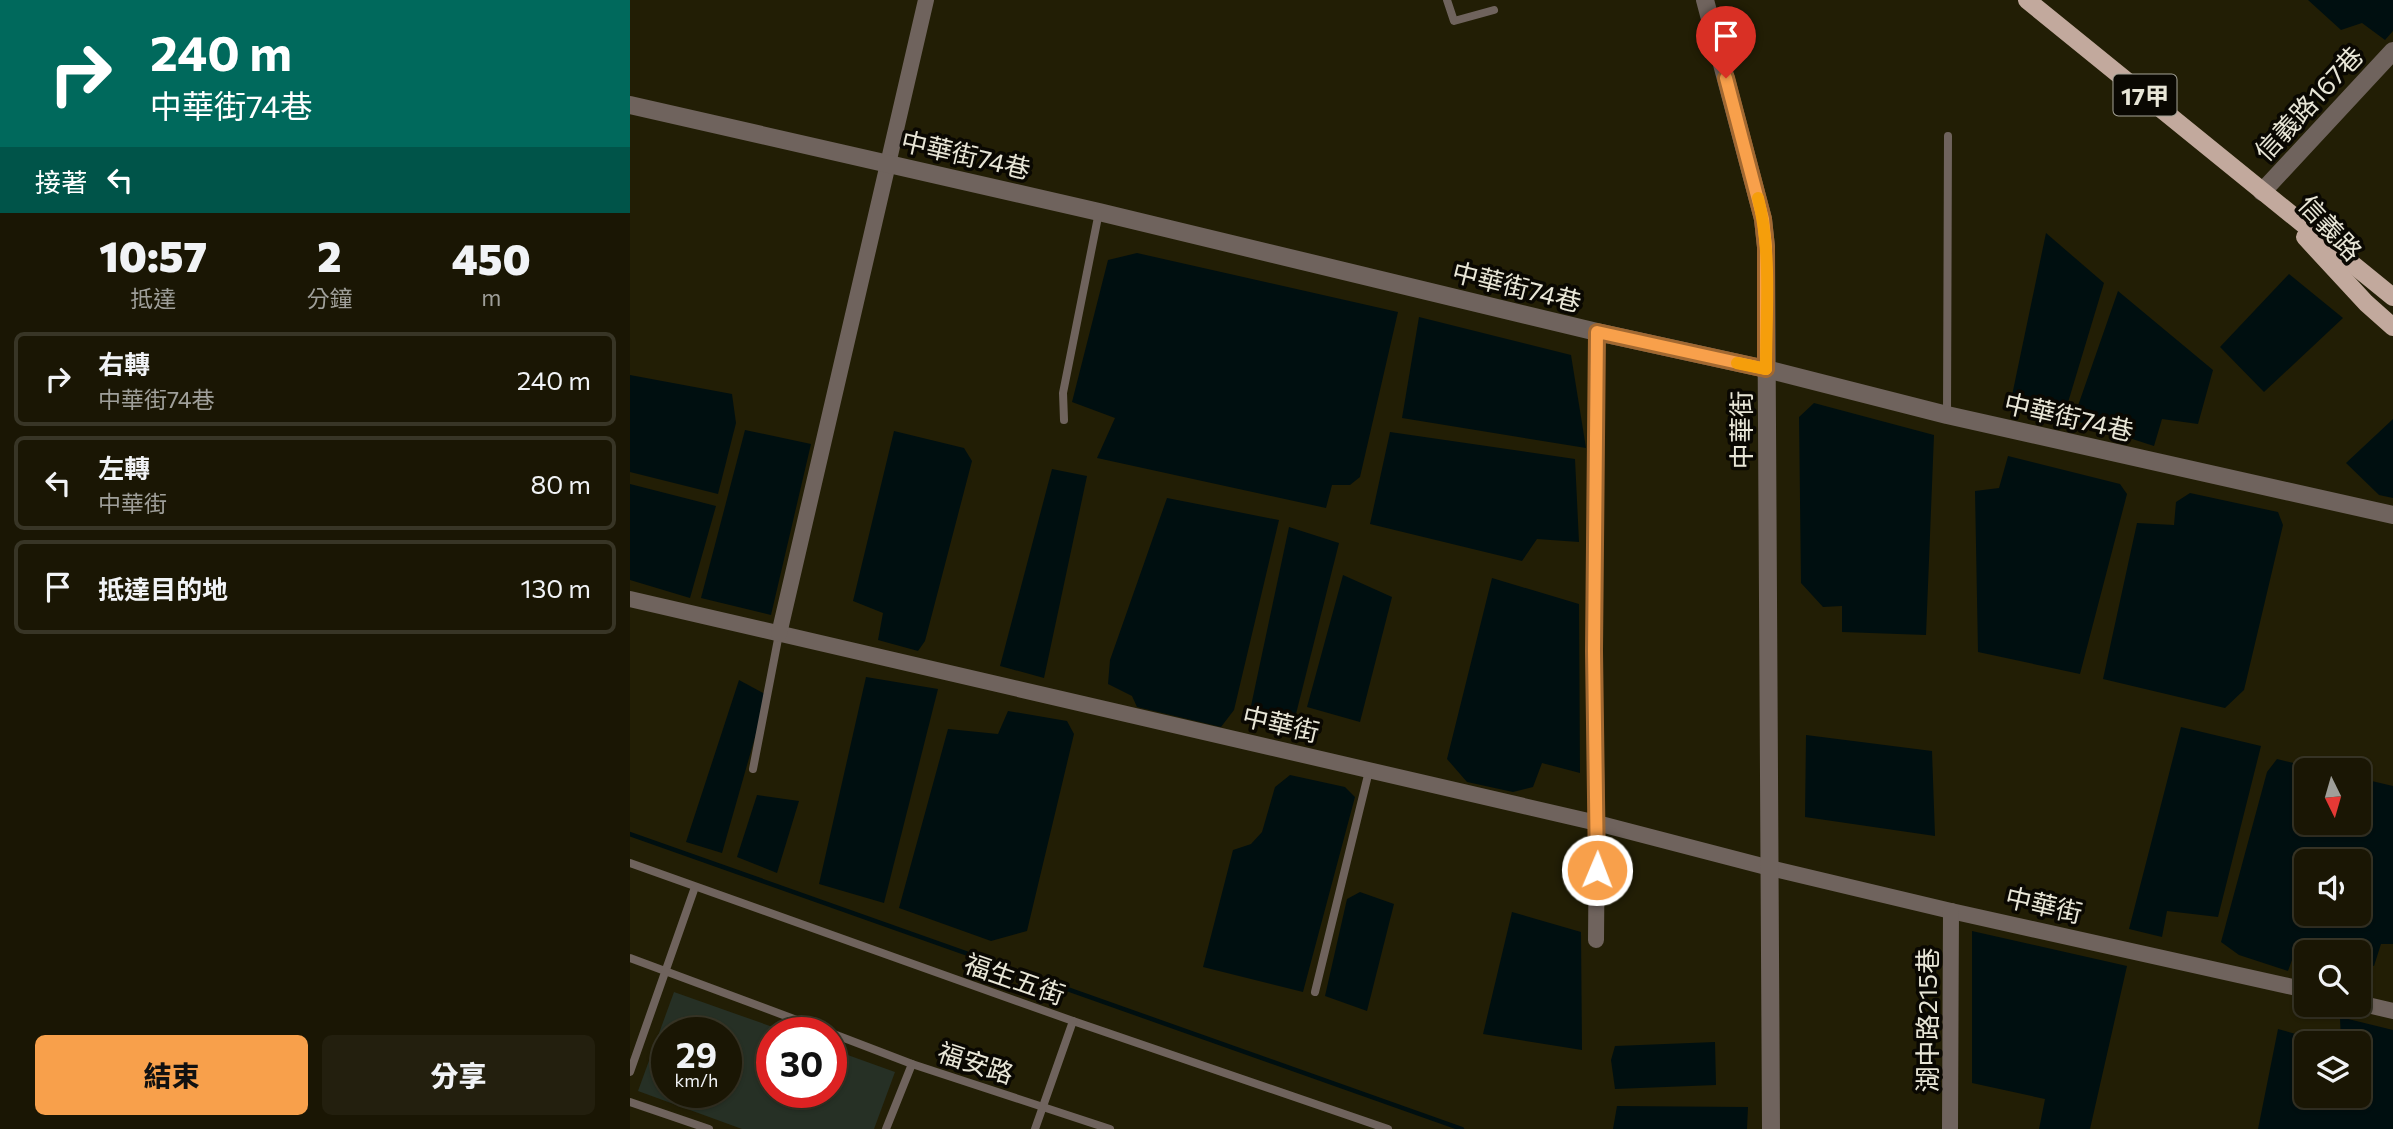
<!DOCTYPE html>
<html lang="zh-TW">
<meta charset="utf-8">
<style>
body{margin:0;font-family:Commissioner,"Noto Sans TC",sans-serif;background:#231f0e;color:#f1f3f6;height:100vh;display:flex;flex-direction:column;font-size:26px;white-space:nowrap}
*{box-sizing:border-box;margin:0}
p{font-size:23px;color:#9f9f9a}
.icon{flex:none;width:38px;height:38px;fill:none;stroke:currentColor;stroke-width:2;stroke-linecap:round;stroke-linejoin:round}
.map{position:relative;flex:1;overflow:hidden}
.details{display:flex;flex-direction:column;background:#1a1604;width:630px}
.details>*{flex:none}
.guide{background:#00695c;color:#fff;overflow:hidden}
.needle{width:46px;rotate:175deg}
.fabs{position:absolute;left:1664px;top:758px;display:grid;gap:14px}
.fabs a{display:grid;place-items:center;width:77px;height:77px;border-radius:10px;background:#1a1604;box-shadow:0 2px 5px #0004,0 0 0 2px #383526;font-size:35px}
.speed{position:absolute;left:21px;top:1017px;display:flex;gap:14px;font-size:35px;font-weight:700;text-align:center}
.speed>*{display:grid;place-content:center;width:91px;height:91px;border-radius:50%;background:#1a1604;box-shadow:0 2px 5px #0004,0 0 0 2px #383526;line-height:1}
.speed small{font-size:18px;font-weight:400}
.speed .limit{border:10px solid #d22;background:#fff;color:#111}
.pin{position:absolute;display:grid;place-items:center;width:60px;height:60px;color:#fff;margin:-72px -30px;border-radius:50% 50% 50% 0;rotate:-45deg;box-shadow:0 0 7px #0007}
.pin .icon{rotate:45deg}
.me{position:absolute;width:77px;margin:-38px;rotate:1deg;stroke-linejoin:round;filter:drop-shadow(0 0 5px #0008)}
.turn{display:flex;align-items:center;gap:24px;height:147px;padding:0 35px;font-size:32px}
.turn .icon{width:91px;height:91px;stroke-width:2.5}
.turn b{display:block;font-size:49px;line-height:60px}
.then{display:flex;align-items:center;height:66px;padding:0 35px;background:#0003;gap:14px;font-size:26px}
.eta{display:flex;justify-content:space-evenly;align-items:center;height:119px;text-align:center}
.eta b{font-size:42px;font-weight:800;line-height:49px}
.primary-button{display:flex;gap:14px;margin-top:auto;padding:14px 35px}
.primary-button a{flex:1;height:80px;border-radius:10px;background:#f8a04b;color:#111;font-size:28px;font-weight:800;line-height:80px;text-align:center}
.primary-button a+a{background:#231f0e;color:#f1f3f6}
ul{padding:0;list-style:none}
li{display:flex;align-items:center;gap:21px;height:94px;margin:0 14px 10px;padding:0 21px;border:4px solid #383526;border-radius:10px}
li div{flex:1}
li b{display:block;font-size:26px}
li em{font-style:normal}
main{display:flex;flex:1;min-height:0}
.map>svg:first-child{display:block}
.green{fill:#263025;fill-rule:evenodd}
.water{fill:#000f10;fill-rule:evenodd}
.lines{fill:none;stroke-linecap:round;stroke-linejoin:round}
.stream{stroke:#000f10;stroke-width:4.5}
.service{stroke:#6f635d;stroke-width:8}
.minor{stroke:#6f635d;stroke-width:16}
.tertiary{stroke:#6f635d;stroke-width:18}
.primary{stroke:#c2a99d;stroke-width:18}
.route-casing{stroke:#a16831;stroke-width:18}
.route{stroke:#f8a04b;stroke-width:12}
.slow{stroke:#f59e0b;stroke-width:12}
.labels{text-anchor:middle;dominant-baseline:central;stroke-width:7;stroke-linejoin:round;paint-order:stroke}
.shield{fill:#0a0802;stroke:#a5a397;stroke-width:2}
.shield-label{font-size:24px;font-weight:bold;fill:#e8e6d7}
.street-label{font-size:26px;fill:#e8e6d7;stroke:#0a0802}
</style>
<main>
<section class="details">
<div class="guide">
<div class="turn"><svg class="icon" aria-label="right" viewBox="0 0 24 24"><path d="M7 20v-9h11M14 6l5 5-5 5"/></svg><div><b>240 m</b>中華街74巷</div></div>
<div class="then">接著<svg class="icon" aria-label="left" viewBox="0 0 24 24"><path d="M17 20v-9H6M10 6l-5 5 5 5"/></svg></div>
</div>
<div class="eta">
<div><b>10:57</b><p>抵達</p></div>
<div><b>2</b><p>分鐘</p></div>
<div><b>450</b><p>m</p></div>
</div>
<ul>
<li><svg class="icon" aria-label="right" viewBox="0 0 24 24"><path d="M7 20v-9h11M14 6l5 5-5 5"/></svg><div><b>右轉</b><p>中華街74巷</p></div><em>240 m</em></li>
<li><svg class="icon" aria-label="left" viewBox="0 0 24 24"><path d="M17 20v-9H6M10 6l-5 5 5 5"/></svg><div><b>左轉</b><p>中華街</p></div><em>80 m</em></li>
<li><svg class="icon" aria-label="arrive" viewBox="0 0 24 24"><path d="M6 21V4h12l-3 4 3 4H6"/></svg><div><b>抵達目的地</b></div><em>130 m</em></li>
</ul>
<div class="primary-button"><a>結束</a><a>分享</a></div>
</section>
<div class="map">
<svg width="1763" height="1129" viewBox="0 0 1763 1129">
<rect width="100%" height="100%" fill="#221e05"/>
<path class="green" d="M44,992l113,40h-15v60h59v-43l64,23 -21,57h-132l-104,-38zM37,1032h59v60h-59z"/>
<g class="water">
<path d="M1678,0h85v31l-8,9 -23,-17 -21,7z"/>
<path d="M1416,233l58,50 -41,136 -53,-14z"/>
<path d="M507,253l261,59 -38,165 -10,8h-18l-6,23 -229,-50 18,-40 -43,-16 36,-142z"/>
<path d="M1659,274l54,44 -79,74 -44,-45z"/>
<path d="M1488,291l95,79 -15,54 -36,-5 -8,27 -81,-26z"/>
<path d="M789,317l152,38 15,93 -184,-30z"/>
<path d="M0,375l102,19 4,29 -18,71 -88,-22z"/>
<path d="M1184,403l120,32 -8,200 -84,-3v-26l-19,1 -22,-24 -2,-166z"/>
<path d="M1763,419v79l-14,-3 -33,-32z"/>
<path d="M115,430l66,14 -40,171 -70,-17z"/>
<path d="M264,431l70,17 8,13 -47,180 -7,10 -40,-11 5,-27 -30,-12z"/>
<path d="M760,432l185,27 4,83 -42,-3 -15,22 -152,-37z"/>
<path d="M1378,456l112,28 7,10 -47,180 -102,-22 -3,-161 24,-3z"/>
<path d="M422,469l35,7 -43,202 -44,-12z"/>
<path d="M0,484l86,22 -26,92 -60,-18z"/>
<path d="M1560,493l88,19 5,13 -39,165 -19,18 -122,-29 34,-156 37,2 2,-23z"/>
<path d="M537,498l112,22 -45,190 -13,17 -84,-20 -5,-11 -24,-12 2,-24z"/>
<path d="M659,527l50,16 -44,175 -44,-12z"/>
<path d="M713,575l49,22 -32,125 -53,-15z"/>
<path d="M862,578l87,26 1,169 -38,-10 -9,24 -20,5 -46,-10 -20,-23z"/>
<path d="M236,677l72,12 -54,214 -65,-19z"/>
<path d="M109,680l28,15 -45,158 -36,-11z"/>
<path d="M378,711l59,10 7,13 -47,197 -36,10 -92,-33 49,-179 50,5z"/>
<path d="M1551,727l80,19 -43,171 -51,-6 -5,26 -33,-8z"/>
<path d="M1176,735l126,16 3,85 -130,-19z"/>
<path d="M1647,759l46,11h-17v52h53v-44l34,8v158h-12l-7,22 -15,-4v-10h-50l-13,-3 -8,22 -49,-16 -18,-13 46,-170zM1676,861h53v53h-53z"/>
<path d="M660,775l55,12 10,10 -52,195 -100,-25 30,-117 18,-6 11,-12 13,-45z"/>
<path d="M127,795l42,6 -22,72 -40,-16z"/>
<path d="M730,892l34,12 -27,107 -42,-15 22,-97z"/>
<path d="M882,912l69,20 1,118 -99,-16z"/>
<path d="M1342,931l155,35 -37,163h-51l6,-30 -73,-16z"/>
<path d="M1710,1017l53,13v99h-135l20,-100 49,14h-21v53h53v-53h-18z"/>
<path d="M1085,1042l1,43 -101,4 -4,-29 4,-14z"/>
<path d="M987,1106l131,1 -1,22h-134z"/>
</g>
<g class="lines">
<path class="stream" d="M0,834l832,295"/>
<g class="service">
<path d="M817,0l7,21 40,-11"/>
<path d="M1317,415l1,-279"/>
<path d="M434,420l-1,-27 36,-181"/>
<path d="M123,769l26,-135"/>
<path d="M0,863l443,158 315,108"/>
<path d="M0,958l199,74"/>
<path d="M685,992l54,-221"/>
<path d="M201,1033l81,31 198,65"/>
<path d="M0,1072l65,-185"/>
<path d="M0,1102l79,27"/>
<path d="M256,1129l26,-65"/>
<path d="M405,1129l38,-108"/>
</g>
<g class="minor">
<path d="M0,599l967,224 173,45 181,43 355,79"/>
<path d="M149,634l147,-634"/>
<path d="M966,940l1,-117 -3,-172 3,-319"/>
<path d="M1729,1003l34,8"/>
<path d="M1320,1129l1,-218"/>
</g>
<g class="tertiary">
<path d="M1075,0l58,219 3,28 5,882"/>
<path d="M0,105l469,107 498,120 169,37 181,46 446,100"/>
<path d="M1632,192l131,-141"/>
</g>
<g class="primary">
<path d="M1397,0l366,297"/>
<path d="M1675,237l61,66 27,24"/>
</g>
</g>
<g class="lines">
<g class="route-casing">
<path id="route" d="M967,870l-3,-219 3,-319 169,37v-122l-3,-28 -37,-141"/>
</g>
<use href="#route" class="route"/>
<path class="slow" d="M1107,363l29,6c0,-56 6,-116 -8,-171"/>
</g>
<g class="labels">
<rect class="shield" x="1483.5" y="74.5" width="63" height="41" rx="5"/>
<g class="shield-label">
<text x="1515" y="95">17甲</text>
</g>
<g class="street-label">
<text transform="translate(1678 103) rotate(-47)">信義路167巷</text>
<text transform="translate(336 154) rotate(13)">中華街74巷</text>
<text transform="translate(1701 227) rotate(47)">信義路</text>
<text transform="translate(887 286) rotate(14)">中華街74巷</text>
<text transform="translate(1439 416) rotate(13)">中華街74巷</text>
<text transform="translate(1110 430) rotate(-90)">中華街</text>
<text transform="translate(651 723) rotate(13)">中華街</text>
<text transform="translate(1414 904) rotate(13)">中華街</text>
<text transform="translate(385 978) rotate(19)">福生五街</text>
<text transform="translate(1296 1020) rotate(-90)">湖中路215巷</text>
<text transform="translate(346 1062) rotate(18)">福安路</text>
</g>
</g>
</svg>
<div class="fabs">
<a><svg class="needle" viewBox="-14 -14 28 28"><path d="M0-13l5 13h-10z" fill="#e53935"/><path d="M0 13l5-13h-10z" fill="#9f9f9a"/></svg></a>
<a><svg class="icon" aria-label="sound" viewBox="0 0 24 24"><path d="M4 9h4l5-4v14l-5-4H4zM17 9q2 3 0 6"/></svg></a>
<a><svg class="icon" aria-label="search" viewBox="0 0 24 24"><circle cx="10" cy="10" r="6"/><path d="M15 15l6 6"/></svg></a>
<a><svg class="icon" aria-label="layers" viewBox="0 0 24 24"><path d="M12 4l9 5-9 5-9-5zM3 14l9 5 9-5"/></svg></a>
</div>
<div class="speed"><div>29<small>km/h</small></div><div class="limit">30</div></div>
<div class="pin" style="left:1096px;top:78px;background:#d93025"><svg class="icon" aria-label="arrive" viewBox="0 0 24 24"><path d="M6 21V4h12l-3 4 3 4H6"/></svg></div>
<svg class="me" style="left:967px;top:870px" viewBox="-20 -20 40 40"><circle r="17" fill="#f8a04b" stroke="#fff" stroke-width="3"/><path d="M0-11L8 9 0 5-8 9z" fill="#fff"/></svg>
</div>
</main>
